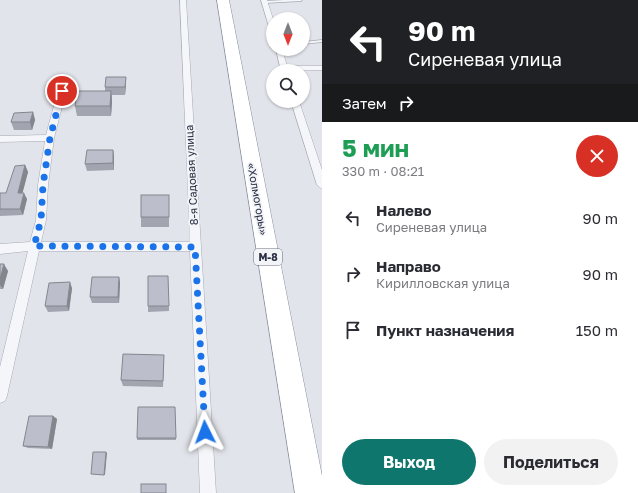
<!DOCTYPE html>
<html lang="ru">
<meta charset="utf-8">
<style>
body{margin:0;font-family:"Golos Text",sans-serif;background:#f2f2f3;color:#2b2b33;height:100vh;display:flex;flex-direction:column;font-size:15px;white-space:nowrap}
*{box-sizing:border-box;margin:0}
p{font-size:13px;color:#7c7c81}
.icon{flex:none;width:22px;height:22px;fill:none;stroke:currentColor;stroke-width:2;stroke-linecap:round;stroke-linejoin:round}
.map{position:relative;flex:1;overflow:hidden}
.details{display:flex;flex-direction:column;background:#fff;width:316px}
.details>*{flex:none}
.hud{background:#202124;color:#fff;overflow:hidden}
.needle{width:26px;rotate:180deg}
.controls{position:absolute;left:266px;top:12px;display:grid;gap:8px}
.controls a{display:grid;place-items:center;width:44px;height:44px;border-radius:50%;background:#fff;box-shadow:0 1px 3px #0004;font-size:20px}
.pin{position:absolute;display:grid;place-items:center;width:34px;height:34px;color:#fff;margin:-17px;border:2px solid #fff;border-radius:50%;box-shadow:0 1px 4px #0007}
.me{position:absolute;width:44px;margin:-22px;rotate:357deg;stroke-linejoin:round;filter:drop-shadow(0 0 3px #0008)}
.turn{display:flex;align-items:center;gap:14px;height:84px;padding:0 20px;font-size:18px}
.turn .icon{width:52px;height:52px;stroke-width:2.5}
.turn b{display:block;font-size:28px;line-height:34px}
.then{display:flex;align-items:center;height:38px;padding:0 20px;background:#0003;gap:8px;font-size:15px}
.round{display:grid;place-items:center;flex:none;width:42px;height:42px;border-radius:21px;background:#f2f2f3}
.summary{display:flex;align-items:center;justify-content:space-between;height:68px;padding:0 20px}
h1{font-size:24px;font-weight:700;line-height:30px;color:#1e9e55}
.action{display:flex;gap:8px;margin-top:auto;padding:8px 20px}
.action a{flex:1;height:46px;border-radius:24px;background:#0f766e;color:#fff;font-size:16px;font-weight:700;line-height:46px;text-align:center}
.action a+a{background:#f2f2f3;color:#2b2b33}
ul{padding:0;list-style:none}
li{display:flex;align-items:center;gap:12px;height:56px;padding:0 20px}
li div{flex:1}
li b{display:block;font-size:15px}
li em{font-style:normal}
main{display:flex;flex:1;min-height:0}
.map>svg:first-child{display:block}
.lines{fill:none;stroke-linecap:round;stroke-linejoin:round}
.lane-casing{stroke:#a7aab5;stroke-width:1.5}
.street-casing{stroke:#a7aab5;stroke-width:1}
.highway-casing{stroke:#898fa2;stroke-width:1}
.lane{fill:#f5f6f9;fill-rule:evenodd}
.street{fill:#f5f6f9;fill-rule:evenodd}
.highway{fill:#fff;fill-rule:evenodd}
.wall{fill:#a2a4af}
.shaded-wall{fill:#84868e}
.building{fill:#bcbfcb;stroke:#84868e}
.route{stroke:#1a73e8;stroke-width:7;stroke-dasharray:0 12.6}
.labels{text-anchor:middle;dominant-baseline:central;stroke-width:3.5;stroke-linejoin:round;paint-order:stroke}
.shield{fill:#f2f4f8;stroke:#666a79;stroke-width:1}
.shield-label{font-size:10px;font-weight:bold;fill:#2a2f43}
.street-label{font-size:11px;fill:#2a2f43;stroke:#f2f4f8}
</style>
<main>
<div class="map">
<svg width="322" height="493" viewBox="0 0 322 493">
<rect width="100%" height="100%" fill="#e2e4eb"/>
<g class="lines">
<g class="lane-casing">
<g id="lane">
<path d="M285,0h17l-1,1 -36,2 -2,-1 2,-1z"/>
<path d="M322,40v2l-19,2v-2z"/>
</g>
</g>
<g class="street-casing">
<g id="street">
<path d="M180,0h6l30,493h-16l-10,-242h-151l-32,145 -2,5 -5,2v-36l28,-116 -28,3v-10l30,-2 6,-22 2,-35 7,-44 -45,1v-6l46,-1 12,-44 4,-2h3l1,2 -12,47 -6,47 -2,35 -5,22h149z"/>
<path d="M261,0h6l6,19v13l-3,-2z"/>
<path d="M276,49h6l5,17h35v4l-41,1z"/>
<path d="M291,101h8l23,69v19l-5,-4z"/>
</g>
</g>
<g class="highway-casing">
<path id="highway" d="M217,0h12l93,476v17h-27z"/>
</g>
<use href="#lane" class="lane"/>
<use href="#street" class="street"/>
<use href="#highway" class="highway"/>
</g>
<g class="wall">
<path d="M126,77v7l-1,11h-13v7l-1,14h-34l-2,-10 30,-15v-4z"/>
<path d="M33,112l2,8 -3,10h-18l-3,-8z"/>
<path d="M113,150l1,7v13l-27,1 -2,-7z"/>
<path d="M25,165l3,7 -6,21 5,6 -4,16 -23,1v-23h6z"/>
<rect x="141" y="217" width="28" height="10"/>
<path d="M0,264l8,7 -5,18h-3z"/>
<path d="M119,277l1,6 -1,20h-27l-2,-6z"/>
<path d="M72,288l-3,23 -21,1 -3,-6z"/>
<path d="M148,306h21v5l-21,1z"/>
<path d="M164,355l-1,32 -40,-1 -2,-6z"/>
<path d="M53,416l4,3 -5,30 -24,-1 -5,-2z"/>
<rect x="137" y="438" width="39" height="2"/>
</g>
<g class="shaded-wall">
<path d="M126,77v7l-1,11v-8z"/>
<path d="M111,91l1,11 -1,14 -1,-10z"/>
<path d="M33,112l2,8 -3,10 -2,-8z"/>
<path d="M113,150l1,7v13l-1,-7z"/>
<path d="M25,165l3,7 -7,27 -3,-6z"/>
<path d="M24,193l3,6 -4,16 -3,-6z"/>
<path d="M4,264l4,7 -5,18 -3,-4v-6z"/>
<path d="M119,277l1,6 -1,20 -1,-6z"/>
<path d="M70,282l2,6 -3,23 -2,-5z"/>
<path d="M53,416l4,3 -5,30 -4,-2z"/>
<path d="M106,452l1,1 -2,22h-1z"/>
</g>
<g class="building">
<path d="M106,77h20l-1,10h-20z"/>
<path d="M77,91h34l-1,15h-35z"/>
<path d="M33,112l-3,10h-19l3,-9z"/>
<path d="M87,150h26v13l-28,1z"/>
<path d="M25,165l-7,28h6l-4,16h-20v-16h6l9,-27z"/>
<rect x="141" y="195" width="28" height="22"/>
<path d="M0,264h4l-4,15z"/>
<path d="M148,276h20l1,30h-21z"/>
<path d="M92,277h27l-1,20h-28z"/>
<path d="M70,282l-3,24h-22l4,-23z"/>
<path d="M123,354l41,1 -1,26 -42,-1z"/>
<path d="M138,407h37l1,31h-39z"/>
<path d="M29,416h24l-5,31 -25,-1z"/>
<path d="M93,452h13l-2,23 -13,-1z"/>
<rect x="141" y="484" width="25" height="9"/>
</g>
<g class="lines">
<path class="route" d="M62,91l-12,47 -7,47 -2,35 -7,26 161,1 10,185"/>
</g>
<g class="labels">
<rect class="shield" x="254" y="249" width="28" height="16" rx="3"/>
<g class="shield-label">
<text x="268" y="257">М-8</text>
</g>
<g class="street-label">
<text transform="translate(191 175) rotate(-93)">8-я Садовая улица</text>
<text transform="translate(258 199) rotate(80)">«Холмогоры»</text>
</g>
</g>
</svg>
<div class="controls">
<a><svg class="needle" viewBox="-14 -14 28 28"><path d="M0-13l5 13h-10z" fill="#e53935"/><path d="M0 13l5-13h-10z" fill="#7c7c81"/></svg></a>
<a><svg class="icon" aria-label="search" viewBox="0 0 24 24"><circle cx="10" cy="10" r="6"/><path d="M15 15l6 6"/></svg></a>
</div>
<div class="pin" style="left:62px;top:91px;background:#d93025"><svg class="icon" aria-label="arrive" viewBox="0 0 24 24"><path d="M6 21V4h12l-3 4 3 4H6"/></svg></div>
<svg class="me" style="left:205px;top:432px" viewBox="-20 -20 40 40"><path d="M0-17L14 15 0 8-14 15z" fill="#1a73e8" stroke="#fff" stroke-width="4"/></svg>
</div>
<section class="details">
<div class="hud">
<div class="turn"><svg class="icon" aria-label="left" viewBox="0 0 24 24"><path d="M17 20v-9H6M10 6l-5 5 5 5"/></svg><div><b>90 m</b>Сиреневая улица</div></div>
<div class="then">Затем<svg class="icon" aria-label="right" viewBox="0 0 24 24"><path d="M7 20v-9h11M14 6l5 5-5 5"/></svg></div>
</div>
<div class="summary"><div><h1>5 мин</h1><p>330 m · 08:21</p></div><a class="round" style="background:#d93025;color:#fff"><svg class="icon" aria-label="close" viewBox="0 0 24 24"><path d="M6 6l12 12M18 6L6 18"/></svg></a></div>
<ul>
<li><svg class="icon" aria-label="left" viewBox="0 0 24 24"><path d="M17 20v-9H6M10 6l-5 5 5 5"/></svg><div><b>Налево</b><p>Сиреневая улица</p></div><em>90 m</em></li>
<li><svg class="icon" aria-label="right" viewBox="0 0 24 24"><path d="M7 20v-9h11M14 6l5 5-5 5"/></svg><div><b>Направо</b><p>Кирилловская улица</p></div><em>90 m</em></li>
<li><svg class="icon" aria-label="arrive" viewBox="0 0 24 24"><path d="M6 21V4h12l-3 4 3 4H6"/></svg><div><b>Пункт назначения</b></div><em>150 m</em></li>
</ul>
<div class="action"><a>Выход</a><a>Поделиться</a></div>
</section>
</main>
